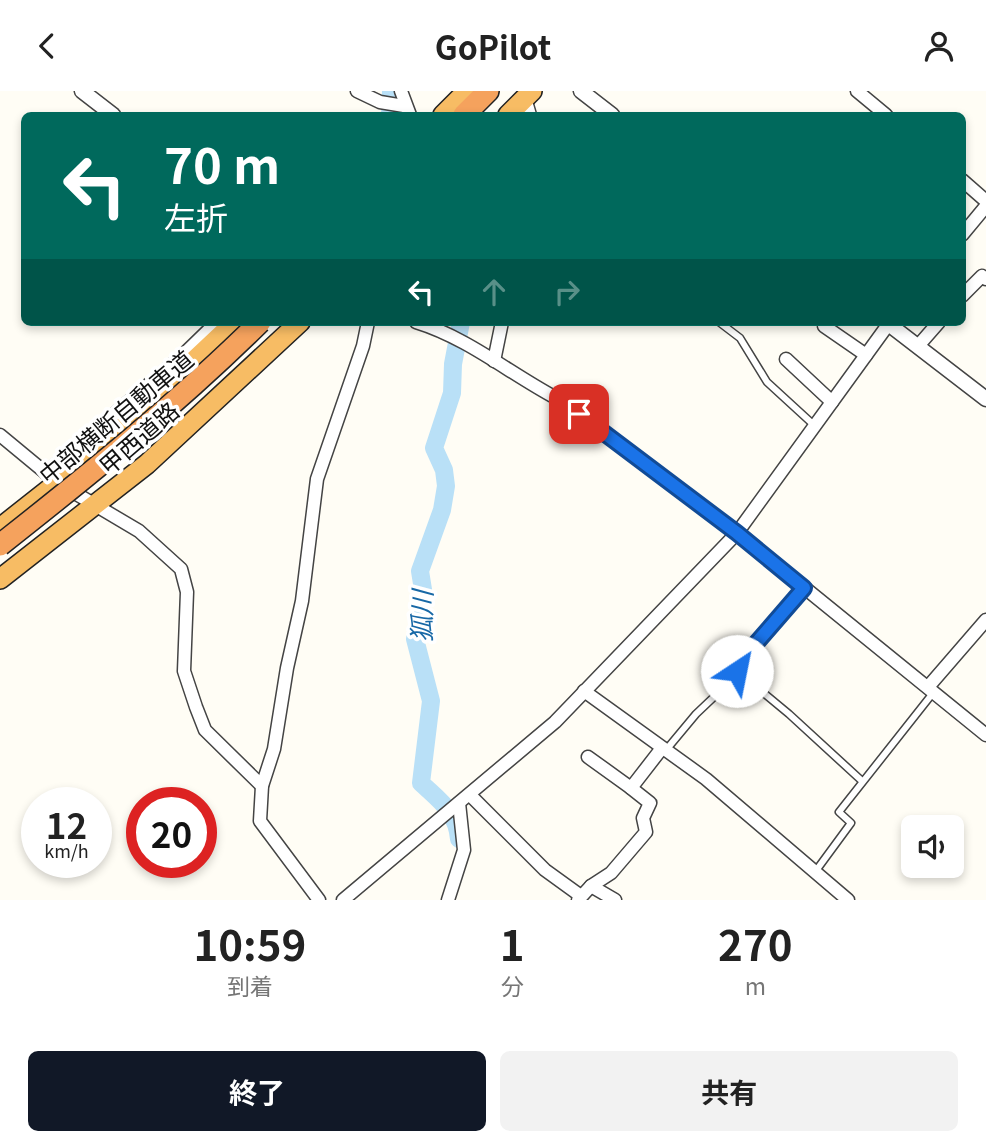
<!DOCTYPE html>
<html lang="ja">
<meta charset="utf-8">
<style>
body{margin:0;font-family:Georgia,"Noto Sans JP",serif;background:#f2f2f2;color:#222;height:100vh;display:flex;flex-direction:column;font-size:26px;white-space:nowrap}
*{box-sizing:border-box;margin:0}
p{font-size:23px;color:#767676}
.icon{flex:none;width:38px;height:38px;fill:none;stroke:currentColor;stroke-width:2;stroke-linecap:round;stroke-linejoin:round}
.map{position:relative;height:809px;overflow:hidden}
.details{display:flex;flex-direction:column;background:#fff;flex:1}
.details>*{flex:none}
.top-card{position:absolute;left:21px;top:21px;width:945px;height:214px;border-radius:10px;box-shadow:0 4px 10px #0003;background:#00695c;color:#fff;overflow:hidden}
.controls{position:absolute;left:901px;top:724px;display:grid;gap:14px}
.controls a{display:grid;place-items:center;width:63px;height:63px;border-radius:10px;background:#fff;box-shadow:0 4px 10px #0003;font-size:35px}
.speed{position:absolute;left:21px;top:696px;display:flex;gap:14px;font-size:35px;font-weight:700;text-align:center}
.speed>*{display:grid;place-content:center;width:91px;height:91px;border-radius:50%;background:#fff;box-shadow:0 4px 10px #0003;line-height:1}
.speed small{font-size:18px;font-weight:400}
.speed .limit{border:10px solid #d22;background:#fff;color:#111}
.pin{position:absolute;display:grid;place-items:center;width:60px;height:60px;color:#fff;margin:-30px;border-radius:14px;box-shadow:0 4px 10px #0006}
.me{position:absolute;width:77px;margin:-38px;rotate:34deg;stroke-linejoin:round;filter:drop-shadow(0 0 5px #0008)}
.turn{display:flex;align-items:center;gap:24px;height:147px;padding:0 28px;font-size:32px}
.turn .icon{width:91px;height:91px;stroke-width:2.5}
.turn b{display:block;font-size:49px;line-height:60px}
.lanes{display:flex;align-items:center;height:66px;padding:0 28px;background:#0003;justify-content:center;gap:35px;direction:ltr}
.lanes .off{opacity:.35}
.eta{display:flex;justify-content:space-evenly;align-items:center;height:119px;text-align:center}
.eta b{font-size:42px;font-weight:700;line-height:49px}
.button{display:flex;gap:14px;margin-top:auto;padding:14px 28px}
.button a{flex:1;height:80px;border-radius:10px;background:#111827;color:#fff;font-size:28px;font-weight:700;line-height:80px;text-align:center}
.button a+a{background:#f2f2f2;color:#222}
header{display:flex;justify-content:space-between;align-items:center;height:91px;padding:0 28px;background:#fff;font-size:32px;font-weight:700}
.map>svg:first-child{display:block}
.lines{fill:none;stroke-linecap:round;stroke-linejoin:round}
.river{stroke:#b9e0f7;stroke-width:18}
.service-casing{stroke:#444;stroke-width:9}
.minor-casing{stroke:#444;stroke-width:15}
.tertiary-casing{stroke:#444;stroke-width:17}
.trunk-casing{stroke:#222;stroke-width:22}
.motorway-casing{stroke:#222;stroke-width:24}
.service{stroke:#fff;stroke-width:6}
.minor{stroke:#fff;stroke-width:12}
.tertiary{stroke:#fff;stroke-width:14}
.trunk{stroke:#f7bc64;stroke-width:19}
.motorway{stroke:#f5a25d;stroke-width:21}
.motorway-bridge-casing{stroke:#222;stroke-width:24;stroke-linecap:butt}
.motorway-bridge{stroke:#f5a25d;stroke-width:21}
.route-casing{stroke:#114b97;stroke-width:18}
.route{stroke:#1a73e8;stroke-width:12}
.labels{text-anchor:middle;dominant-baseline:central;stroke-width:7;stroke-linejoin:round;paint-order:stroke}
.street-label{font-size:24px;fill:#111;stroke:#fff}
.water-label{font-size:26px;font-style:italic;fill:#1768a6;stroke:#fff}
</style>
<header><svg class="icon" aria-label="back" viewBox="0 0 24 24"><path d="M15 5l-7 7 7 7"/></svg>GoPilot<svg class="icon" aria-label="person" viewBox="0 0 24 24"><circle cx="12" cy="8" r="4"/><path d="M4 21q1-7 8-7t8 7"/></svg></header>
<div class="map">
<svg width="986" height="809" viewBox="0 0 986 809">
<rect width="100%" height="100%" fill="#fffdf5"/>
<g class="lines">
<g class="river">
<path d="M390,24l1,-24"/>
<path d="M459,748c-2,-27 -19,-38 -38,-56l10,-82 -16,-62 9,-43 -4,-25 22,-61 4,-24 -2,-16 -10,-22 18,-55 1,-29 8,-42"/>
</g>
<g class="service-casing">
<g id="service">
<path d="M719,231l21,16 27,44 48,44"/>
<path d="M737,580l52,43 73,67"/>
<path d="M666,659l30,-36 40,-38 3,-14 65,-74"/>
<path d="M815,781l36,-49 -12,-11 94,-119"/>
</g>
</g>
<g class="minor-casing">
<g id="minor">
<path d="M357,0l23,11 24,4"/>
<path d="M401,0l9,24"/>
<path d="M857,0l29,24"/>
<path d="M525,7l5,17"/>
<path d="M962,89l24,21"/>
<path d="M962,144l24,-29"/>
<path d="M962,205l20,-20 4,3"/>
<path d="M416,231c52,16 93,51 140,76l181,135 249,202"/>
<path d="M824,235l42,29"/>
<path d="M918,255l21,-24"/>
<path d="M786,268l46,43"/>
<path d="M494,270l8,-39"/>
<path d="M0,344l58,48 81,48 42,38 6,23 -3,79 12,36 9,23 57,56"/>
<path d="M46,382l138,-119 33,-32"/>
<path d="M928,596l58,-67"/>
<path d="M584,600l122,88 142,121"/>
<path d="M588,666l43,31"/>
<path d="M470,704l75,75 36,26"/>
<path d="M591,795l24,14"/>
<path d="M319,809l-59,-79 2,-35 12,-37 13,-81 15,-67 15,-122 46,-133 5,-24"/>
<path d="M343,809l212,-178 182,-189 153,-211"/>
<path d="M448,809l16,-50 -5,-47"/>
<path d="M578,809l13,-14 20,-13 35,-41 -3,-14 7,-15 -19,-15 31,-40"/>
</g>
</g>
<g class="tertiary-casing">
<g id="tertiary">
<path d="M82,0l31,24"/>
<path d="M581,0l31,24"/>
<path d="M886,231l100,77"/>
</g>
</g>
<g class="trunk-casing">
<g id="trunk">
<path d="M443,24l24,-24"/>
<path d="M508,24l24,-24"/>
<path d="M0,437l99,-78 136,-128"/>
<path d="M0,488l147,-115 153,-142"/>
</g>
</g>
<g class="motorway-casing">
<path id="motorway" d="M464,24l24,-24"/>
</g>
<use href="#service" class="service"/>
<use href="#minor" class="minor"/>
<use href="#tertiary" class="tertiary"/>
<use href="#trunk" class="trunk"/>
<use href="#motorway" class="motorway"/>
<g class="motorway-bridge-casing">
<path id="motorway-bridge" d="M0,454c90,-71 178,-142 260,-223"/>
</g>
<use href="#motorway-bridge" class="motorway-bridge"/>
</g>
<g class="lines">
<g class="route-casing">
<path id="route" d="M579,323l158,119 67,55 -65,75 -2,8"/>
</g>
<use href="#route" class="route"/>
</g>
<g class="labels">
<g class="street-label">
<text transform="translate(115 325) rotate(-40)">中部横断自動車道</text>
<text transform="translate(138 346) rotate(-41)">甲西道路</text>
</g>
<g class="water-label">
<text transform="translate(420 525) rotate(-89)">狐川</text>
</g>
</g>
</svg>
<div class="controls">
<a><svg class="icon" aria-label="sound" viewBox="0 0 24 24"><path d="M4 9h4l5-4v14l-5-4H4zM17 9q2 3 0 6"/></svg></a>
</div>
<div class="speed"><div>12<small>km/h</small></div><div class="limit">20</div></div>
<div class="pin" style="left:579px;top:323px;background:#d93025"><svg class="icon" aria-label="arrive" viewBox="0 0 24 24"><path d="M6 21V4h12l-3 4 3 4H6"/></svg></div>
<svg class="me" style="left:737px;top:580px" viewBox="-20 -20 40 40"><circle r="19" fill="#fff"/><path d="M0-13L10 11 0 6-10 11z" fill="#1a73e8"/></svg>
<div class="top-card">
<div class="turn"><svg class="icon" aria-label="left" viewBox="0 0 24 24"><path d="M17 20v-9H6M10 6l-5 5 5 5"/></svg><div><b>70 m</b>左折</div></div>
<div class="lanes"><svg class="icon" aria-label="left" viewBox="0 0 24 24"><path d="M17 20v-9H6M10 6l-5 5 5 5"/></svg><svg class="icon off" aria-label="ahead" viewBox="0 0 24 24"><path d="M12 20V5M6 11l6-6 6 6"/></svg><svg class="icon off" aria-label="right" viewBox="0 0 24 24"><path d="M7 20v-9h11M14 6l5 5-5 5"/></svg></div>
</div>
</div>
<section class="details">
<div class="eta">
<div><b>10:59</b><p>到着</p></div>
<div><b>1</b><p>分</p></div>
<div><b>270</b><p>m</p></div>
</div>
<div class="button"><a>終了</a><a>共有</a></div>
</section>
